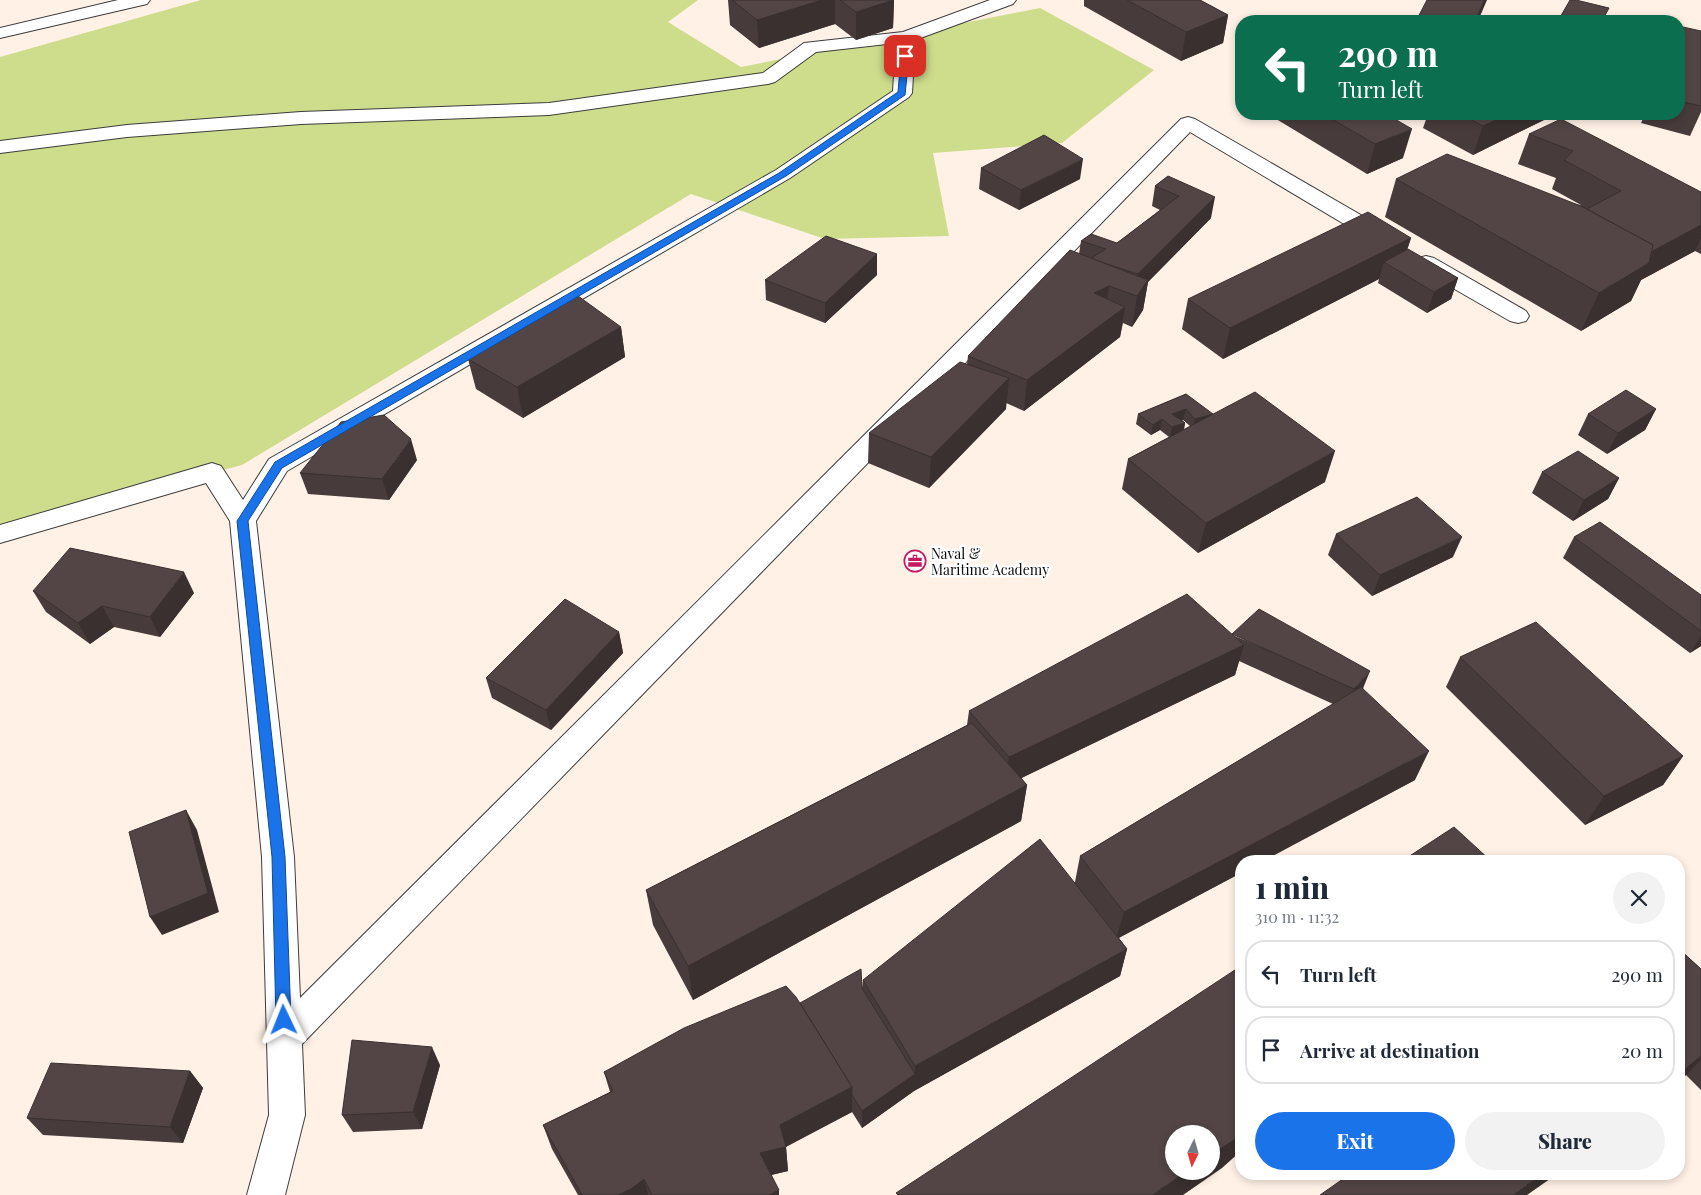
<!DOCTYPE html>
<meta charset="utf-8">
<style>
body{margin:0;font-family:"Playfair Display",serif;background:#f2f2f3;color:#1f2937;height:100vh;display:flex;flex-direction:column;font-size:19px;white-space:nowrap}
*{box-sizing:border-box;margin:0}
p{font-size:16px;color:#747a83}
.icon{flex:none;width:28px;height:28px;fill:none;stroke:currentColor;stroke-width:2;stroke-linecap:round;stroke-linejoin:round}
.map{position:relative;flex:1;overflow:hidden}
.details{position:absolute;left:1235px;top:855px;width:450px;height:325px;display:flex;flex-direction:column;background:#fff;border-radius:20px;box-shadow:0 2px 8px #0003}
.details>*{flex:none}
.hud{position:absolute;left:1235px;top:15px;width:450px;height:105px;border-radius:20px;box-shadow:0 2px 8px #0003;background:#0b6e4f;color:#fff;overflow:hidden}
.needle{width:32px;rotate:185deg}
.controls{position:absolute;left:1165px;top:1125px;display:grid;gap:10px}
.controls a{display:grid;place-items:center;width:55px;height:55px;border-radius:50%;background:#fff;box-shadow:0 2px 8px #0003;font-size:25px}
.pin{position:absolute;display:grid;place-items:center;width:42px;height:42px;color:#fff;margin:-21px;border-radius:10px;box-shadow:0 2px 8px #0006}
.me{position:absolute;width:55px;margin:-28px;rotate:358deg;stroke-linejoin:round;filter:drop-shadow(0 0 4px #0008)}
.turn{display:flex;align-items:center;gap:18px;height:105px;padding:0 20px;font-size:22px}
.turn .icon{width:65px;height:65px;stroke-width:2.5}
.turn b{display:block;font-size:35px;line-height:42px}
.round{display:grid;place-items:center;flex:none;width:52px;height:52px;border-radius:26px;background:#f2f2f3}
.head{display:flex;align-items:center;justify-content:space-between;height:85px;padding:0 20px}
h1{font-size:30px;font-weight:800;line-height:38px}
.cta{display:flex;gap:10px;margin-top:auto;padding:10px 20px}
.cta a{flex:1;height:58px;border-radius:30px;background:#1a73e8;color:#fff;font-size:20px;font-weight:800;line-height:58px;text-align:center}
.cta a+a{background:#f2f2f3;color:#1f2937}
ul{padding:0;list-style:none}
li{display:flex;align-items:center;gap:15px;height:68px;margin:0 10px 8px;padding:0 10px;border:2px solid #e0e1e3;border-radius:20px}
li div{flex:1}
li b{display:block;font-size:19px}
li em{font-style:normal}
.map>svg:first-child{display:block}
.forest{fill:#cedd8c}
.lines{fill:none;stroke-linecap:round;stroke-linejoin:round}
.minor-casing{stroke:#3c3c3c;stroke-width:2}
.minor{fill:#fff;fill-rule:evenodd}
.wall{fill:#473b3b;fill-rule:evenodd}
.shaded-wall{fill:#3a3030}
.building{fill:#534545;stroke:#3a3030}
.route{fill:#1a73e8;stroke:#114b97}
.labels{text-anchor:middle;dominant-baseline:central;stroke-width:5;stroke-linejoin:round;paint-order:stroke}
.poi-label{font-size:14px;fill:#090909;stroke:#fff;text-anchor:start}
</style>
<div class="map">
<svg width="1701" height="1195" viewBox="0 0 1701 1195">
<rect width="100%" height="100%" fill="#fff1e6"/>
<path class="forest" d="M201,0h497l-30,22 73,45 299,-59 114,62 -92,73 -129,10 16,83 -124,3 -134,-45 -449,271 -242,64v-472z"/>
<g class="lines">
<g class="minor-casing">
<g id="minor">
<path d="M118,0h32l-3,4 -147,34v-10z"/>
<path d="M990,0h26l-3,4 -98,36 -3,53 -3,4 -119,81 -503,293 -31,50 38,336 6,141 881,-879 7,-2 7,2 197,114 3,5 -3,5 -8,1 -8,-1 -186,-111 -888,912 3,71 -20,80h-38l22,-80 -7,-258 -32,-336 -24,-38 -206,60v-18l212,-62 9,3 22,34 26,-41 507,-289 117,-79 3,-48 -80,9 -41,30 -7,2 -219,31 -248,9 -174,13 -127,16v-12l127,-16 174,-13 248,-9 214,-30 41,-30 99,-11z"/>
<path d="M1426,256l8,2 92,53 3,5 -3,5 -8,2 -8,-2 -92,-53 -3,-5 3,-5z"/>
</g>
</g>
<use href="#minor" class="minor"/>
</g>
<g class="wall">
<path d="M728,0h166l-1,28 -37,12 -21,-16 -76,24 -29,-23z"/>
<path d="M1084,0h116l28,15 -5,28 -42,18 -97,-55z"/>
<path d="M1701,31v81l-11,24 -49,-13 4,-9h34v-78z"/>
<path d="M1268,114h118l17,44 -36,16z"/>
<path d="M1428,114h122l-2,4 -75,37 -50,-27z"/>
<path d="M1529,134l172,58v62l-6,-3 -54,29 -10,21 -50,30 -196,-114 11,-38 185,26 -29,-16 4,-11 -38,-14z"/>
<path d="M981,168l99,11 -61,31 -40,-21z"/>
<path d="M1168,176l43,42 -63,64 -5,28 -11,17 -9,-4 -3,14 -96,74 -18,-8v6l-77,79 -61,-25 1,-30 98,-69 1,-8 111,-102 2,-13 36,2 43,-33 -8,-4 3,-20z"/>
<path d="M1411,238l-4,12 51,28 -7,21 -24,14 -49,-30 1,-4 -156,80 -41,-30 6,-30z"/>
<path d="M877,254v21l-52,48 -59,-23 -1,-20z"/>
<path d="M621,327l4,30 -102,61 -47,-29 -8,-30z"/>
<path d="M1186,394l27,21 112,67 -127,71 -76,-64 6,-30 41,-22 -9,-7 -9,5 -15,-11 2,-10zM1182,420h1l7,6 -6,4 1,-7z"/>
<path d="M1656,409l-11,21 -38,24 -29,-19 10,-21z"/>
<path d="M417,460l-28,40 -81,-6 -8,-21z"/>
<path d="M1542,472l77,6 -11,21 -35,22 -41,-28z"/>
<path d="M1336,534l117,23 -81,39 -44,-41z"/>
<path d="M1574,537l127,58v51l-11,7 -127,-95z"/>
<path d="M33,591l161,2 -34,44 -46,-10 -24,17 -44,-32z"/>
<path d="M619,632l4,21 -72,77 -59,-32 -6,-20z"/>
<path d="M1232,635l131,53 52,92 -296,158 8,11 -7,27 -206,115 -52,37 -10,-16 -66,35 2,24 -17,4 8,20h-201l-26,-46 -9,-24 67,-33 -6,-20 196,-69 62,-15 1,-8 212,-98 5,-26 253,-152 -94,-43 -4,14 -214,103 6,7 -6,36 -328,179 -40,-75 -7,-35 321,-165 2,-14z"/>
<path d="M1460,657l223,99 -20,29 -78,40 -139,-138z"/>
<path d="M1679,949l22,20v121l-15,-15 -7,6z"/>
<path d="M440,1065l-18,64 -69,3 -11,-17z"/>
<path d="M190,1071l13,17 -20,55 -140,-8 -16,-17z"/>
</g>
<g class="shaded-wall">
<path d="M822,0h13v24l-76,24 -2,-28z"/>
<path d="M894,0l-1,28 -37,12v-28z"/>
<path d="M1484,0h3l-9,21h-3z"/>
<path d="M1228,15l-5,28 -42,18 5,-29z"/>
<path d="M1508,114h42l-2,4 -75,37 10,-29z"/>
<path d="M1412,129l-9,29 -36,16 8,-30z"/>
<path d="M1083,159l-3,20 -61,31 2,-20z"/>
<path d="M1215,197l-4,21 -63,64 -5,28 -11,17 5,-31 -2,-1 3,-21z"/>
<path d="M1701,225v13l-6,13 -54,29 -10,21 -50,30 18,-38 50,-40z"/>
<path d="M1411,238l-10,30 -17,-6 -5,17 -156,80 7,-31z"/>
<path d="M877,254v21l-52,48v-20z"/>
<path d="M1458,278l-7,21 -24,14 7,-21z"/>
<path d="M1109,286l-4,30 -11,-23z"/>
<path d="M1125,307l-5,30 -96,74 3,-31z"/>
<path d="M621,327l4,30 -102,61 -6,-31z"/>
<path d="M1009,378l-3,31 -77,79 2,-31z"/>
<path d="M1186,409l-3,11 -13,5 2,-11z"/>
<path d="M1656,409l-11,21 -38,24 11,-21z"/>
<path d="M1213,414l-20,15 2,-10z"/>
<path d="M1162,419l-2,11 -9,5 2,-10z"/>
<path d="M1185,423l-2,10 -13,5 2,-11z"/>
<path d="M411,439l6,21 -28,40 -7,-21z"/>
<path d="M1335,451l-10,31 -127,71 8,-30z"/>
<path d="M1619,478l-11,21 -35,22 11,-21z"/>
<path d="M1462,537l-9,20 -81,39 8,-21z"/>
<path d="M184,572l10,21 -34,44 -10,-20z"/>
<path d="M102,606l12,21 -24,17 -12,-21z"/>
<path d="M619,632l4,21 -72,77 -5,-20z"/>
<path d="M1701,636v10l-11,7z"/>
<path d="M1244,645l-9,30 -230,111 4,-29z"/>
<path d="M1370,671l-8,20 -16,19 8,-21z"/>
<path d="M1429,751l-14,29 -153,81h-21v12l-125,66 8,-27z"/>
<path d="M1683,756l-20,29 -78,40 19,-29z"/>
<path d="M1027,785l-6,36 -328,179 -5,-34z"/>
<path d="M186,810l11,20 22,82 -57,23 -12,-18z"/>
<path d="M1127,949l-7,27 -206,115 -52,37v-17l53,-37v-8z"/>
<path d="M432,1047l8,18 -18,64 -9,-17z"/>
<path d="M1701,1056v4l-15,15 -7,6v-7z"/>
<path d="M190,1071l13,17 -20,55 -13,-16z"/>
<path d="M852,1087v25l-69,36 3,-1 2,24 -25,6 -3,-24 20,-28z"/>
<path d="M1241,1134v17l-19,17 -39,27h-31l35,-24h24v-16z"/>
<path d="M1542,1174h15l-30,21h-14z"/>
<path d="M644,1179l4,16h-30z"/>
<path d="M779,1190v5h-10z"/>
</g>
<g class="building">
<path d="M732,0h90l-65,20z"/>
<path d="M840,0h54l-38,12z"/>
<path d="M1127,0h73l28,15 -42,17z"/>
<path d="M1427,0h57l-9,21h-59z"/>
<path d="M1570,0h6l33,8 -7,13h-44z"/>
<path d="M1683,27l18,4v75l-22,-5v-65z"/>
<path d="M1323,114h63l26,15 -37,15z"/>
<path d="M1460,114h48l-25,12z"/>
<path d="M1561,119l140,73v33l-50,27 2,-7 -66,-36 34,-18 -57,-31 9,-9 -44,-17z"/>
<path d="M1044,135l39,24 -62,31 -40,-22z"/>
<path d="M1447,154l134,52 72,39 -4,18 -50,30 -203,-114z"/>
<path d="M1168,176l47,21 -77,77 -31,-10 -16,-6 15,-9 -25,-8 10,-7 26,9 62,-47 -24,-10z"/>
<path d="M1368,212l43,26 -181,90 -42,-29z"/>
<path d="M826,236l51,18 -52,49 -60,-23z"/>
<path d="M1408,249l50,29 -24,14 -50,-30z"/>
<path d="M1070,250l78,30 -11,16 -28,-10 -15,7 31,14 -98,73 -59,-24z"/>
<path d="M578,296l43,31 -104,60 -49,-28z"/>
<path d="M960,362l49,16 -78,79 -62,-24z"/>
<path d="M1626,390l30,19 -38,24 -30,-19z"/>
<path d="M1255,392l80,59 -129,72 -78,-64z"/>
<path d="M1186,394l27,20 -18,5 -9,-10 -14,5 13,9 -13,4 -10,-8 -9,6 -15,-11z"/>
<path d="M384,415l27,24 -29,40 -82,-6 41,-51z"/>
<path d="M1578,451l41,27 -35,22 -42,-28z"/>
<path d="M1417,497l45,40 -82,38 -44,-41z"/>
<path d="M1600,522l101,73v36l-127,-94z"/>
<path d="M70,548l114,24 -34,45 -48,-11 -24,17 -45,-32z"/>
<path d="M1187,594l57,51 -235,112 -40,-46z"/>
<path d="M565,599l54,33 -73,78 -60,-32z"/>
<path d="M1259,609l111,62 -16,18 -122,-55z"/>
<path d="M1536,622l147,134 -79,40 -144,-139z"/>
<path d="M1361,687l68,64 -305,161 -44,-56z"/>
<path d="M972,723l55,62 -339,181 -42,-76z"/>
<path d="M186,810l22,83 -58,24 -21,-85z"/>
<path d="M1454,827l37,34h-89z"/>
<path d="M1040,839l87,110 -212,117 -52,-86z"/>
<path d="M1679,949l22,20v87l-22,18z"/>
<path d="M1241,966v168l-4,4 -26,17v-21h-37v37h13l-35,24h-254l-2,-2z"/>
<path d="M861,969l1,19 53,86 -53,37 -10,-16v-8l-52,-84z"/>
<path d="M786,986l10,11 56,90 -72,38 6,22 -26,6 19,37 -10,5h-117l-8,-16 -13,10 -13,6h-36l-39,-70 70,-34 -9,-19 80,-44z"/>
<path d="M352,1040l80,7 -19,65 -71,3z"/>
<path d="M51,1063l139,8 -20,56 -143,-9z"/>
<path d="M1350,1174h192l-29,21h-193z"/>
</g>
<path class="route" d="M905,53l4,3 -4,39 -119,81 -504,292 -34,53 37,336 6,163 -2,5 -5,2 -6,-2 -2,-5 -4,-163 -35,-336 2,-3 36,-56 504,-289 119,-81 3,-36z"/>
<defs>
<g id="office-ring" transform="scale(1.125)"><circle r="9.5" fill="#fff" stroke="#c21960" stroke-width="1.5"/><path d="M-6-3h4V-5.5h4V-3h4V5H-6ZM-1-4.5V-3h2v-1.5ZM-6 0V1H6V0Z" fill="#c21960"/></g>
</defs>
<g fill-rule="evenodd">
<use href="#office-ring" x="915" y="561"/>
</g>
<g class="labels">
<g class="poi-label">
<text x="931" y="553">Naval &amp;<tspan x="931" dy="16">Maritime Academy</tspan></text>
</g>
</g>
</svg>
<div class="controls">
<a><svg class="needle" viewBox="-14 -14 28 28"><path d="M0-13l5 13h-10z" fill="#e53935"/><path d="M0 13l5-13h-10z" fill="#747a83"/></svg></a>
</div>
<div class="pin" style="left:905px;top:56px;background:#d93025"><svg class="icon" aria-label="arrive" viewBox="0 0 24 24"><path d="M6 21V4h12l-3 4 3 4H6"/></svg></div>
<svg class="me" style="left:284px;top:1020px" viewBox="-20 -20 40 40"><path d="M0-17L14 15 0 8-14 15z" fill="#1a73e8" stroke="#fff" stroke-width="4"/></svg>
<div class="hud">
<div class="turn"><svg class="icon" aria-label="left" viewBox="0 0 24 24"><path d="M17 20v-9H6M10 6l-5 5 5 5"/></svg><div><b>290 m</b>Turn left</div></div>
</div>
<section class="details">
<div class="head"><div><h1>1 min</h1><p>310 m · 11:32</p></div><a class="round"><svg class="icon" aria-label="close" viewBox="0 0 24 24"><path d="M6 6l12 12M18 6L6 18"/></svg></a></div>
<ul>
<li><svg class="icon" aria-label="left" viewBox="0 0 24 24"><path d="M17 20v-9H6M10 6l-5 5 5 5"/></svg><div><b>Turn left</b></div><em>290 m</em></li>
<li><svg class="icon" aria-label="arrive" viewBox="0 0 24 24"><path d="M6 21V4h12l-3 4 3 4H6"/></svg><div><b>Arrive at destination</b></div><em>20 m</em></li>
</ul>
<div class="cta"><a>Exit</a><a>Share</a></div>
</section>
</div>
